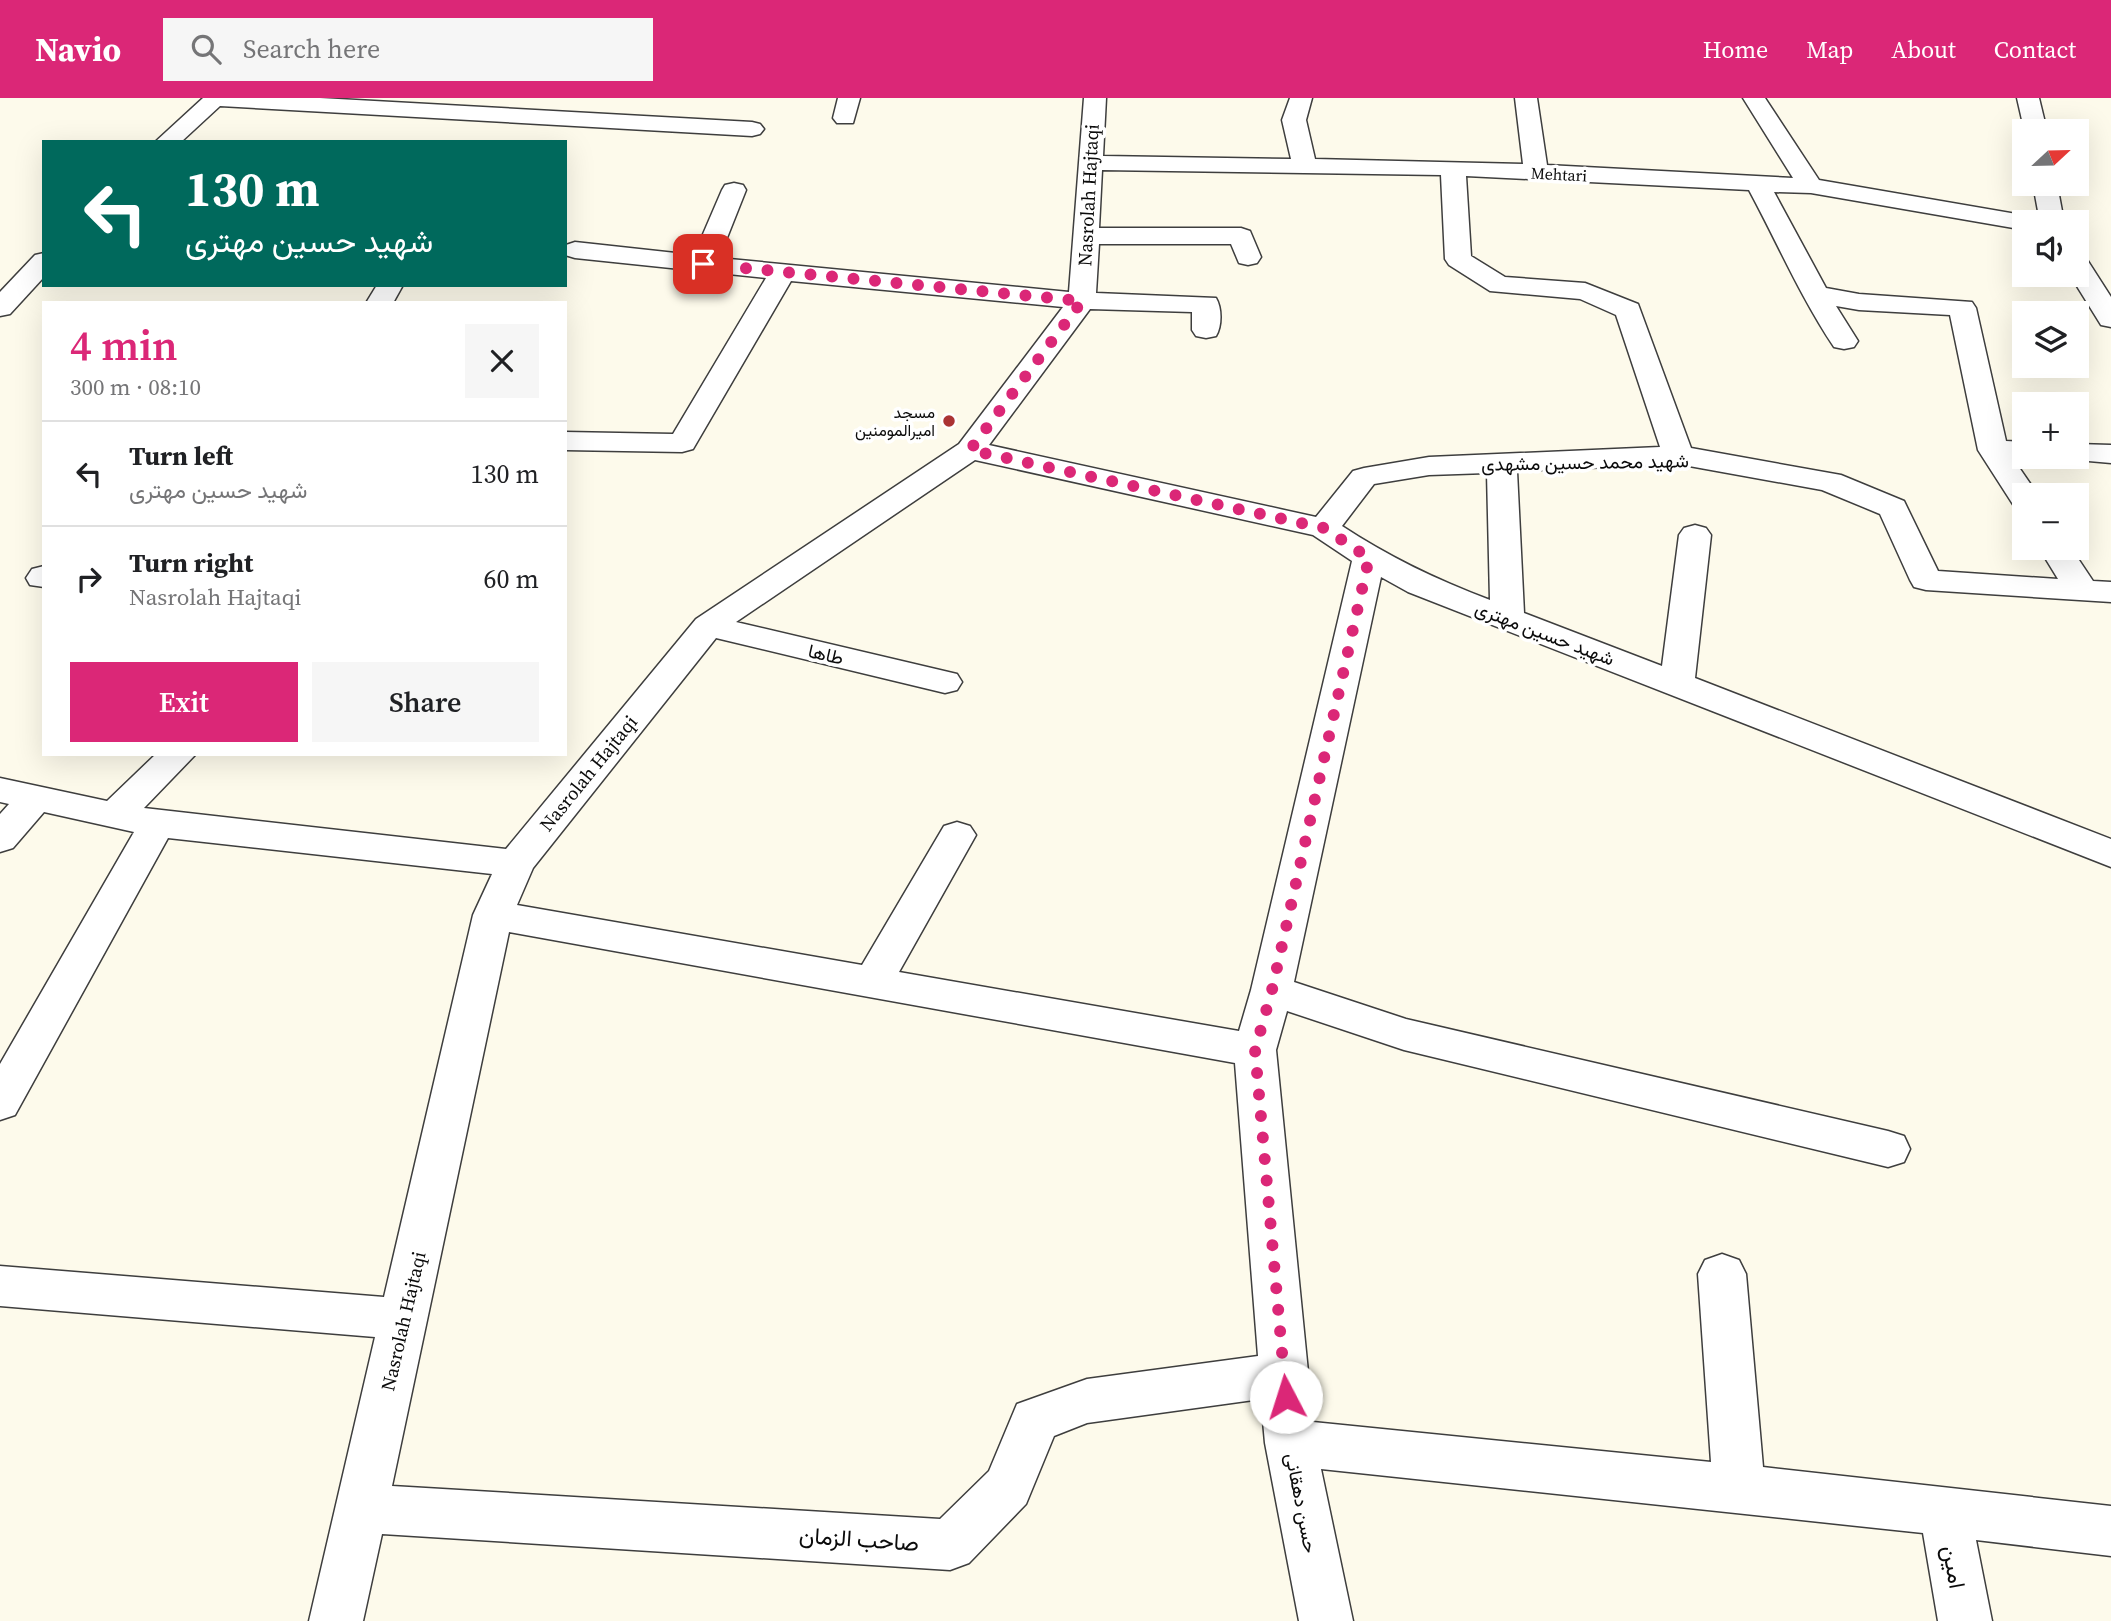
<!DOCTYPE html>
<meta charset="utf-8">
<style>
body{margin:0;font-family:"Source Serif 4",Vazirmatn,serif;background:#f6f6f6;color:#202124;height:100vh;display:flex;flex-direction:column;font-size:26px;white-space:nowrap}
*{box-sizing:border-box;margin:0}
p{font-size:23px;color:#757577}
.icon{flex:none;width:38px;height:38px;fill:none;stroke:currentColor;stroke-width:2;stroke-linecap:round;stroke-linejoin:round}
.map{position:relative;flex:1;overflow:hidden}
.drawer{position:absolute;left:42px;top:203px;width:525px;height:455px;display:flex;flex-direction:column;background:#fff;border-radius:0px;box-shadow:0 7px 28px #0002}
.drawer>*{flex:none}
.top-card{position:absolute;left:42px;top:42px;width:525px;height:147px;border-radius:0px;box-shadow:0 7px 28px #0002;background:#00695c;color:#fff;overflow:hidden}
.needle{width:46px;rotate:68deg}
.tools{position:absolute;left:2012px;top:21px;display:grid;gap:14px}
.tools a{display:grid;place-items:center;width:77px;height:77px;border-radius:0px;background:#fff;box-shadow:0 7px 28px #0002;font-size:35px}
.pin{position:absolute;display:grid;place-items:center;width:60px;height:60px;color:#fff;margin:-30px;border-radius:14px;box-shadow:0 4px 10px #0006}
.me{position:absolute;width:77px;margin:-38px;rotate:355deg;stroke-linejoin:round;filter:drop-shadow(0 0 5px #0008)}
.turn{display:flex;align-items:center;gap:24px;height:147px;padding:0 28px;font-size:32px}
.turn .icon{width:91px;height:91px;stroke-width:2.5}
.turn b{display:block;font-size:49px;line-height:60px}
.round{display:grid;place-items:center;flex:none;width:74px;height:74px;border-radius:0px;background:#f6f6f6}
.overview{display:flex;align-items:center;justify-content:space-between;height:119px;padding:0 28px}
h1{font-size:42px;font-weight:600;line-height:52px;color:#db2777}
.button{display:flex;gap:14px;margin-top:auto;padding:14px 28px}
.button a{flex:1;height:80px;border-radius:0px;background:#db2777;color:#fff;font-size:28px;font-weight:600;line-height:80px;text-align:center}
.button a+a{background:#f6f6f6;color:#202124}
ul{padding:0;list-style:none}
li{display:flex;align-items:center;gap:21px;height:105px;padding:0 28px;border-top:2px solid #e0e0e0}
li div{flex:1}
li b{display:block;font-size:26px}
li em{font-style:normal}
header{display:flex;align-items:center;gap:42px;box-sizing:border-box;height:98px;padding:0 35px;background:#db2777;color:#fff}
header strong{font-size:33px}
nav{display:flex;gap:38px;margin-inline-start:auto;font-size:24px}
.search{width:490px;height:63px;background:#f6f6f6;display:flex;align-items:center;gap:18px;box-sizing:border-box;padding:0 24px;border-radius:0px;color:#757577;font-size:26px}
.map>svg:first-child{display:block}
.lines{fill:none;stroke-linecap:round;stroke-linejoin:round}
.minor-casing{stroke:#3e3e3e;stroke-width:3}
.minor{fill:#fff;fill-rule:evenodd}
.route{stroke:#db2777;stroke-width:12;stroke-dasharray:0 21.6}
.poi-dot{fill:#ab3334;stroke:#fff;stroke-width:2.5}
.labels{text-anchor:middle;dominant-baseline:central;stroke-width:7;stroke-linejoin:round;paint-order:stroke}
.far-street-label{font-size:16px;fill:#0b0b0b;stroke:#fff}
.far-poi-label{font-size:16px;fill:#0b0b0b;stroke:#fff;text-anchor:end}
.street-label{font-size:19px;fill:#0b0b0b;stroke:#fff}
.near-street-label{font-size:23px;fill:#0b0b0b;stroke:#fff}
</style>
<header>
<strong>Navio</strong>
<div class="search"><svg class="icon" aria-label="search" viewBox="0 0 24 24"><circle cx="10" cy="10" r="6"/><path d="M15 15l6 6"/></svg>Search here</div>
<nav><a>Home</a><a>Map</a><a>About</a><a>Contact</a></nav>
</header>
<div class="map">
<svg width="2111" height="1523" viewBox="0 0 2111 1523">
<rect width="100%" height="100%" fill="#fdfaeb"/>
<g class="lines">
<g class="minor-casing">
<g id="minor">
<path d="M203,0h117l432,24 8,2 4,5 -4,5 -8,2 -532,-30 -39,36h-26z"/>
<path d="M838,0h22l-7,25h-16l-4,-5z"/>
<path d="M1084,0h22l-3,58 188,3 -9,-39 8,-22h22l-6,22 9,39 208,5 -8,-66h22l10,67 246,13 -50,-80h22l54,82 215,37 3,5h-12v8l-214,-37 -37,-1 52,96 33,6 113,8 4,6 30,133 19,1v15h11l-22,3 24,35h-13v13l-11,-2 -36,-56 -28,-135 -91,-5 -23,-4 22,35 -4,6 -10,2 -10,-2c-33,-49 -57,-105 -85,-157l-283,-14 5,80 34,21 80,6 53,21 53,144 150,27 63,26 34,70 120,8 -19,-31h32l22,33 18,1v20l-185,-12 -12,-3 -4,-7 -30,-66 -58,-24 -144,-26 -161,7 7,142 138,53 17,-131 5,-7 11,-3 11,3 5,7 -16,143 416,161v28l-703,-275 -27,-15 -87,405 112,37 482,112 16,5 6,13 -6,13 -16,5 -484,-117 -117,-39 -11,39 37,372 398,40 -13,-188 7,-14 17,-6 17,6 7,14 17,193 348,39v50l-135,-16 16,81h-54l-15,-88 -602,-64 32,152h-54l-34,-178 -4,-44 -174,24 -33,13 -28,68 -57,59 -19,7 -568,-36 -19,87h-54l66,-284 -375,-31v-40l384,31 89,-382 19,-41 -324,-36 -153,277 -15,5v-56l134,-232 -90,-20 -31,36 -13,4v-38l9,-10 -9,-2v-24l107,23 49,-47h40l-52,54 362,41 190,-230 263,-175 104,-137 -272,-26 -98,168 -11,3 -117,-2v-18l108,2 93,-156 -191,-20 -10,-3 1,-10 9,-3 119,13 28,-65 3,-5 9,-2 9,2 3,5 -27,68 350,34zM1102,72l339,5 4,84 4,6 41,26 90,8 36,16 44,132 -231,10 -65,11 -11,3 -37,46 -327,-72 101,-136 102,3v18l4,6 10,2 10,-2c6,-10 6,-28 0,-38l-120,-5 3,-49h132l8,19 9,2 9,-2 4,-6 -11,-26 -9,-3h-142zM975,362l338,75 39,26 -101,429 -12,41 -340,-59 77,-137 -6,-9 -13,-4 -13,4 -82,139 -345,-60 16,-37 183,-230 229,55 12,-3 5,-8 -5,-8 -221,-52zM1487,375l3,127c-53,-20 -101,-43 -148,-74l32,-42 55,-9zM509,834l726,131 23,293 -171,23 -70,25 -28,67 -49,48 -548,-33z"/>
<path d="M2017,0h22l8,33 -22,2z"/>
<path d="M2033,86h24l7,38h-24z"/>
<path d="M44,155v24l-34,37 -10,2v-24l35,-37z"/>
<path d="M2077,158l9,2 25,39v30l-10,-2 -31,-50h7z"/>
<path d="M377,187h26l-10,18h-27z"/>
<path d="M2077,346l34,1v18l-45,-4 -1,-2h12z"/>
<path d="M44,468v21l-14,-2 -4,-7 6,-9z"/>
</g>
</g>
<use href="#minor" class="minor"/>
</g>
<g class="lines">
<path class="route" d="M703,166l379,37 -112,149 354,78 45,30 -97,432 -17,60 31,347"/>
</g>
<circle class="poi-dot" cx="949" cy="323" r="7"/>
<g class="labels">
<g class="far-street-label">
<text transform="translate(1559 76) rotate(3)">Mehtari</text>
</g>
<g class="far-poi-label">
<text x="935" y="314">مسجد<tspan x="935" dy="18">امیرالمومنین</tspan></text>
</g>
<g class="street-label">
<text transform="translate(1088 97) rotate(-87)">Nasrolah Hajtaqi</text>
<text transform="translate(1585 364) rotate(-1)">شهید محمد حسین مشهدی</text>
<text transform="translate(1545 535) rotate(21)">شهید حسین مهتری</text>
<text transform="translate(826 556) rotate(13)">طاها</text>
<text transform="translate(588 675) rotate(-51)">Nasrolah Hajtaqi</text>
<text transform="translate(403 1223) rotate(-77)">Nasrolah Hajtaqi</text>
<text transform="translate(1302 1405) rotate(79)">حسن دهقانی</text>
</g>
<g class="near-street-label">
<text transform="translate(859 1441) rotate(4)">صاحب الزمان</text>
<text transform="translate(1954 1469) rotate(80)">امین</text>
</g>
</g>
</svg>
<div class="tools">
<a><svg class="needle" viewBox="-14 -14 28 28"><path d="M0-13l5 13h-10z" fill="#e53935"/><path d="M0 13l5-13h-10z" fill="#757577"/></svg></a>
<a><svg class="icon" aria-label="sound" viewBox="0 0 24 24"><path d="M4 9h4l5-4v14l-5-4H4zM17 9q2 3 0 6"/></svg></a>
<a><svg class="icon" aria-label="layers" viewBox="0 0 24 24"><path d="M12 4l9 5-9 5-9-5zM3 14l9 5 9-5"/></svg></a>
<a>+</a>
<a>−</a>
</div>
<div class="pin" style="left:703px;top:166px;background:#d93025"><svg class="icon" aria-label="arrive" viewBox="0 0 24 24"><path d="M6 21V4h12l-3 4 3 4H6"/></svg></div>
<svg class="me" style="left:1286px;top:1299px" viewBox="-20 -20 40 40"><circle r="19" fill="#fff"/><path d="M0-13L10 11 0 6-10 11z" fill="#db2777"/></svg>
<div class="top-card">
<div class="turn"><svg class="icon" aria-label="left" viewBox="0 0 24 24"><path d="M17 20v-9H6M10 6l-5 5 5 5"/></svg><div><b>130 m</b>شهید حسین مهتری</div></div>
</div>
<section class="drawer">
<div class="overview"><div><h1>4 min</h1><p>300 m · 08:10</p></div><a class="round"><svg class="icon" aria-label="close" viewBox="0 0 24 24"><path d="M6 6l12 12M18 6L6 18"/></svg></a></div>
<ul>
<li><svg class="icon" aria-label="left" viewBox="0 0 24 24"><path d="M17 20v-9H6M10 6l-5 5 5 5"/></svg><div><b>Turn left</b><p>شهید حسین مهتری</p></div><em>130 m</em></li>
<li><svg class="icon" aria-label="right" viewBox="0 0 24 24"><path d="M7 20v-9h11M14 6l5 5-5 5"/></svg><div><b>Turn right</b><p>Nasrolah Hajtaqi</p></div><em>60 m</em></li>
</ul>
<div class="button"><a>Exit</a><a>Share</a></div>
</section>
</div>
